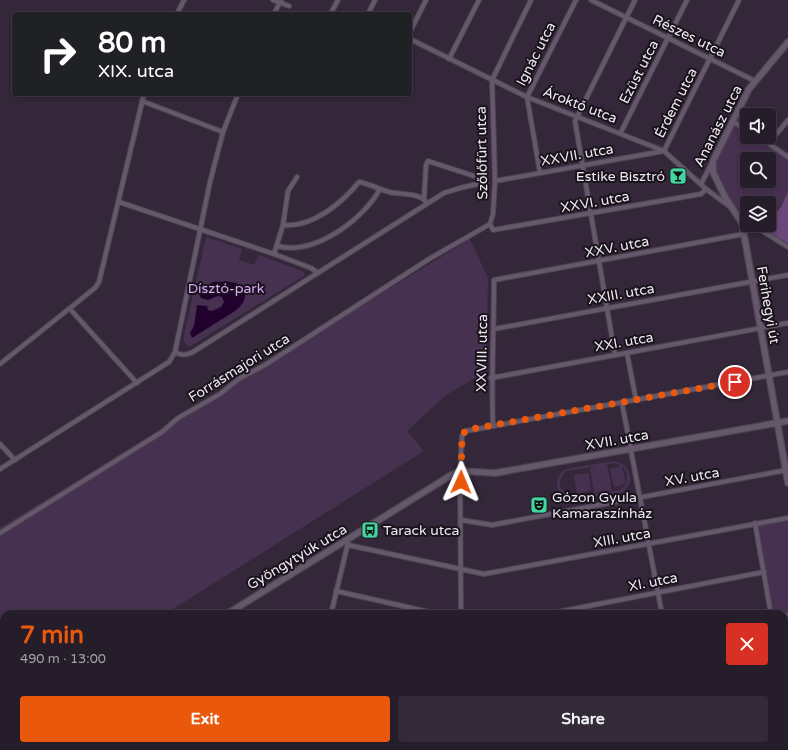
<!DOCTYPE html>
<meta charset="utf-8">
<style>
body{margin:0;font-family:"Varela Round",sans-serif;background:#322a37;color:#f1f3f6;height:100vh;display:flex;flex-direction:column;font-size:15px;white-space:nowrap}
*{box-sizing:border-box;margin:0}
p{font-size:13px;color:#a4a2a9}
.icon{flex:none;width:22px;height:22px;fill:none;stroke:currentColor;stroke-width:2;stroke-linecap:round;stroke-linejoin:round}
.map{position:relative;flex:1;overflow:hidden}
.panel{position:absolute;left:0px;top:610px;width:788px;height:140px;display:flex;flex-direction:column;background:#261d2b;border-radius:12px 12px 0 0;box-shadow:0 2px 6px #0003,0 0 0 1px #423b47}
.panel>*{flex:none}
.banner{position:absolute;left:12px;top:12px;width:400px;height:84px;border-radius:4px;box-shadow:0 2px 6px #0003,0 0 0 1px #423b47;background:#202124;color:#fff;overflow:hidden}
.controls{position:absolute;left:740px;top:108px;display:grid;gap:8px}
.controls a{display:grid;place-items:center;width:36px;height:36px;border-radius:4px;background:#261d2b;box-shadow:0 2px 6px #0003,0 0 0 1px #423b47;font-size:20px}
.pin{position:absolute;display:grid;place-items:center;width:34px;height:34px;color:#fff;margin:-17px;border:2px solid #fff;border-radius:50%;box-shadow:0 1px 4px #0007}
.me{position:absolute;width:44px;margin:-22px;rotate:1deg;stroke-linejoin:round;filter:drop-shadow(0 0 3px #0008)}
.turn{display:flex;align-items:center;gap:14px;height:84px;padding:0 20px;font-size:18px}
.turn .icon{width:52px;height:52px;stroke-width:2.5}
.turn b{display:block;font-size:28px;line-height:34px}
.round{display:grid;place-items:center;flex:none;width:42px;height:42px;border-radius:4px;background:#322a37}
.overview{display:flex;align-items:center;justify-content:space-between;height:68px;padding:0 20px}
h1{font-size:24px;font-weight:800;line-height:30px;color:#ea580c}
.primary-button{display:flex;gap:8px;margin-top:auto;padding:8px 20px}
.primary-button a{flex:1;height:46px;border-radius:4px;background:#ea580c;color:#fff;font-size:16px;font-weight:800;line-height:46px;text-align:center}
.primary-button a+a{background:#322a37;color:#f1f3f6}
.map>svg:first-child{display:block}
.built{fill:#413148}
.green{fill:#463150;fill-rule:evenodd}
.forest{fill:#6b487b}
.water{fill:#21012e}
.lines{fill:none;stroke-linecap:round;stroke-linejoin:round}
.street-casing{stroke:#4e4453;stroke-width:6}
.secondary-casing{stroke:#4e4453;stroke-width:8}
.street{stroke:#65586b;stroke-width:4}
.secondary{stroke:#65586b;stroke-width:5.5}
.route{stroke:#ea580c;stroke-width:7;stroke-dasharray:0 12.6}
.labels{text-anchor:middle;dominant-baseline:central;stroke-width:4;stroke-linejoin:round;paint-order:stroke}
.street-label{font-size:14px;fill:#efe8f3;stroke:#18131b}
.poi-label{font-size:14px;fill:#efe8f3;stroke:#18131b;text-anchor:start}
.park-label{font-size:14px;fill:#dea9f7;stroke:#18131b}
</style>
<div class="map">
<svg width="788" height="750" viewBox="0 0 788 750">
<rect width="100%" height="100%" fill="#332739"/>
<path class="built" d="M0,668l4,5v42l-4,3z"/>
<g class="green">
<path d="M732,121l15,9v7h12l29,20v90l-35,-22h16v-22h-22v19l-5,1 -29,-56zM747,159h22v22h-22z"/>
<path d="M206,237l36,12 -3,11 15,5 5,-10 45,17v4l-113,70 -4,1 -4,-7z"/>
<path d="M470,239l18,39 -1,57 -3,38 -38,22 -39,36 17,20 -259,163h-161v59l-4,-5v-140z"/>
<path d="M613,461c17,1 24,22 9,32l-53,7c-10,-4 -15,-14 -11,-24l7,-7zM616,463l5,3 -11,3 4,18 12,-3 -4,-18 5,7 -1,12 -6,5 -47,7 -6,-2 -7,-8v-7l6,-9 32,-5 -8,2 4,25 18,-3 -5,-26z"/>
<path d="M589,473l2,18 -14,3 -3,-19z"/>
<path d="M788,518v97l-17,-1 -16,-91z"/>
<path d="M259,746h86l-1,4h-86z"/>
</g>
<path class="forest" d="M788,192v52l-23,-14 2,-5h2v-3l12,-15z"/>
<path class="water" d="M213,282c12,0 31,-3 32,13 0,7 -4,11 -10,16l-43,27 -2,-5 4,-7 3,-21 10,1 1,4 4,1 9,-4 3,-5 -2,-5 -4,-1 -10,4 -7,-2 -1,-2 2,-7z"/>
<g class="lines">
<g class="street-casing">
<g id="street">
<path d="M273,0l16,6"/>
<path d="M591,0l164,81"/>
<path d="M177,14l7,-14"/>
<path d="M274,14l7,-14"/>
<path d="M334,14l-3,-1 7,-13"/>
<path d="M368,14l7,-14"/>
<path d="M410,32l16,-32"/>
<path d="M410,39l117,58 137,54 42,38 23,17"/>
<path d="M449,59l30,-59"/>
<path d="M142,101l81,31"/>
<path d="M732,121l15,9"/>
<path d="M621,132l66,-132"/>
<path d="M759,137l29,20"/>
<path d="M769,143l19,-23"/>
<path d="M664,151l75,-151"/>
<path d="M540,173l-13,-76 49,-97"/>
<path d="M495,181l169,-30"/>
<path d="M701,184l12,-23"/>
<path d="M424,199l2,-34 2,-4 49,16 8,5"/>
<path d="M119,202l155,52 37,14 7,5"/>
<path d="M490,224l3,-10 2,-33 -3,-101 39,-80"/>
<path d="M490,224l3,6 208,-36 5,-5"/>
<path d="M283,225c29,3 59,-22 76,-43 11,2 20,7 30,10 13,3 30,0 38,11"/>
<path d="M753,225l35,22"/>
<path d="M277,246c37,10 86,-26 103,-57"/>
<path d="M274,254l9,-29 5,-34 9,-14"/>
<path d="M70,309l67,74"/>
<path d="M494,329l294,-54"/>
<path d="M175,352c7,4 11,3 18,0l251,-159 16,-5 26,-6"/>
<path d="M627,353l9,47"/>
<path d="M615,355l-40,-234 60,-121"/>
<path d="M0,364l95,-76 4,-6 45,-188"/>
<path d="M491,378l297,-55"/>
<path d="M622,403l40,211"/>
<path d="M493,426c-2,-49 1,-97 1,-146l250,-46"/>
<path d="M0,444l15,16"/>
<path d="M0,469l169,-107 6,-10 35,-170 13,-50 15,-38"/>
<path d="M461,520l31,5 295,-55"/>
<path d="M755,523l16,91"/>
<path d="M0,533l162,-101 16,-14 42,-24 20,-16 25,-13 164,-106 61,-35"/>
<path d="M348,545l136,29 304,-56"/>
<path d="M336,591l102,23"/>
<path d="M331,614l17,-71"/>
<path d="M461,614l-1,-143 2,-35 4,-5 322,-59"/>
<path d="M547,614l217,-42"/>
<path d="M784,616l4,-1"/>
<path d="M784,666h4"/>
<path d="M784,714h4"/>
<path d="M80,746l1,4"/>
<path d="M165,746l19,4"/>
<path d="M368,746l18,4"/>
<path d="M685,746l1,4"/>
<path d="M106,750l18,-4"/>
<path d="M258,750l1,-4"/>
<path d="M345,750v-4"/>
<path d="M453,750l1,-4"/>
<path d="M593,750l23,-4"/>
</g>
</g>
<g class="secondary-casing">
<g id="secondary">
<path d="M788,42l-39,47 -36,72v11l12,25 17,26 46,260"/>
<path d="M227,614l226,-140 7,-3 35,2 293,-52"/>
<path d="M13,750l7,-4"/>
</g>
</g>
<use href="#street" class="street"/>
<use href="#secondary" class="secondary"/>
</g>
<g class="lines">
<path class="route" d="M461,482l1,-46 4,-6 269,-48"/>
</g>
<defs>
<g id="bar-square" transform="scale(0.9)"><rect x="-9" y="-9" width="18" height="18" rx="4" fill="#43d4a0" stroke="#18131b"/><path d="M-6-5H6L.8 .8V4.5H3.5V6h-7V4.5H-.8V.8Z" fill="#111"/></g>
<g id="theatre-square" transform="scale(0.9)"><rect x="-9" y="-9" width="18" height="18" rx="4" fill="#43d4a0" stroke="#18131b"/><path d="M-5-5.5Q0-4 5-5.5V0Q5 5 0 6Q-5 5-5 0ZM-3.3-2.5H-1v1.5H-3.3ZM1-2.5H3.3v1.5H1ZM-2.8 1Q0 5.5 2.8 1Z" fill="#111"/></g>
<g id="bus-square" transform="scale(0.9)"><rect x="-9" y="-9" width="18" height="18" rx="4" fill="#43d4a0" stroke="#18131b"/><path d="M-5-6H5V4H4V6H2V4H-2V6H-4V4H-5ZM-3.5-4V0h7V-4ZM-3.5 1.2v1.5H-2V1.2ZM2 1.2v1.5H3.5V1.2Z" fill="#111"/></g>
</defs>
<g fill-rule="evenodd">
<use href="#bar-square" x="678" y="176"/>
<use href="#theatre-square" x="539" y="505"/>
<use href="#bus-square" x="370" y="530"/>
</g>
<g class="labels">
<g class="street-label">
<text transform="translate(689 36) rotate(26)">Részes utca</text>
<text transform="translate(536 54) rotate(-63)">Ignác utca</text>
<text transform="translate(639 72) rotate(-63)">Ezüst utca</text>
<text transform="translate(676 103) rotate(-63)">Érdem utca</text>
<text transform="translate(580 105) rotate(21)">Ároktő utca</text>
<text transform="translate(718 126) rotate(-63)">Ananász utca</text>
<text transform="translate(482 153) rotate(-91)">Szőlőfürt utca</text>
<text transform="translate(577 155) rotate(-10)">XXVII. utca</text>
<text transform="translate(595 202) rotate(-10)">XXVI. utca</text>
<text transform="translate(617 247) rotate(-11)">XXV. utca</text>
<text transform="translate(621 294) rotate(-10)">XXIII. utca</text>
<text transform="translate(768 305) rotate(80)">Ferihegyi út</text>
<text transform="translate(624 342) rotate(-10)">XXI. utca</text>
<text transform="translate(482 353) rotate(-89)">XXVIII. utca</text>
<text transform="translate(239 368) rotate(-32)">Forrásmajori utca</text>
<text transform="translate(617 440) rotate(-10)">XVII. utca</text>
<text transform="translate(692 477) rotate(-10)">XV. utca</text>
<text transform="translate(622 538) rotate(-10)">XIII. utca</text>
<text transform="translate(297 557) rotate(-31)">Gyöngytyúk utca</text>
<text transform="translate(653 582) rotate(-11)">XI. utca</text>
</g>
<g class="poi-label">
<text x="665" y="176" text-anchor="end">Estike Bisztró</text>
<text x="552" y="497">Gózon Gyula<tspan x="552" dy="16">Kamaraszínház</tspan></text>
<text x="383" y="530">Tarack utca</text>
</g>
<g class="park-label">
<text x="226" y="288">Dísztó-park</text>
</g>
</g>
</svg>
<div class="controls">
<a><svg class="icon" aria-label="sound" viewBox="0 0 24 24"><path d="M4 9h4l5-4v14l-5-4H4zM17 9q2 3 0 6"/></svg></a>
<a><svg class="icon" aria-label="search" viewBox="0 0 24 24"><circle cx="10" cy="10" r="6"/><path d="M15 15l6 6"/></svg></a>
<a><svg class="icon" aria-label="layers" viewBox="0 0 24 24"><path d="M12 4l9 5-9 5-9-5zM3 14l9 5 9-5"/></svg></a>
</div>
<div class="pin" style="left:735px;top:382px;background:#d93025"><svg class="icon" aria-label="arrive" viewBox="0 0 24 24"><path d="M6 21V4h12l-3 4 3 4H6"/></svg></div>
<svg class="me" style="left:461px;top:482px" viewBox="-20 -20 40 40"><path d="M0-17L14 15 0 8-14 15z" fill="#ea580c" stroke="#fff" stroke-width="4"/></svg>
<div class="banner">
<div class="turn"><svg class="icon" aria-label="right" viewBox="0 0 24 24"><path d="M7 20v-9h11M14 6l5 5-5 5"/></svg><div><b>80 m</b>XIX. utca</div></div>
</div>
<section class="panel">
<div class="overview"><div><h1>7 min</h1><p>490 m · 13:00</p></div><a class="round" style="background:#d93025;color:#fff"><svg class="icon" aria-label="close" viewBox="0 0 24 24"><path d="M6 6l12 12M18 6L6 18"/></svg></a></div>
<div class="primary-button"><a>Exit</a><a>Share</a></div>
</section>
</div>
